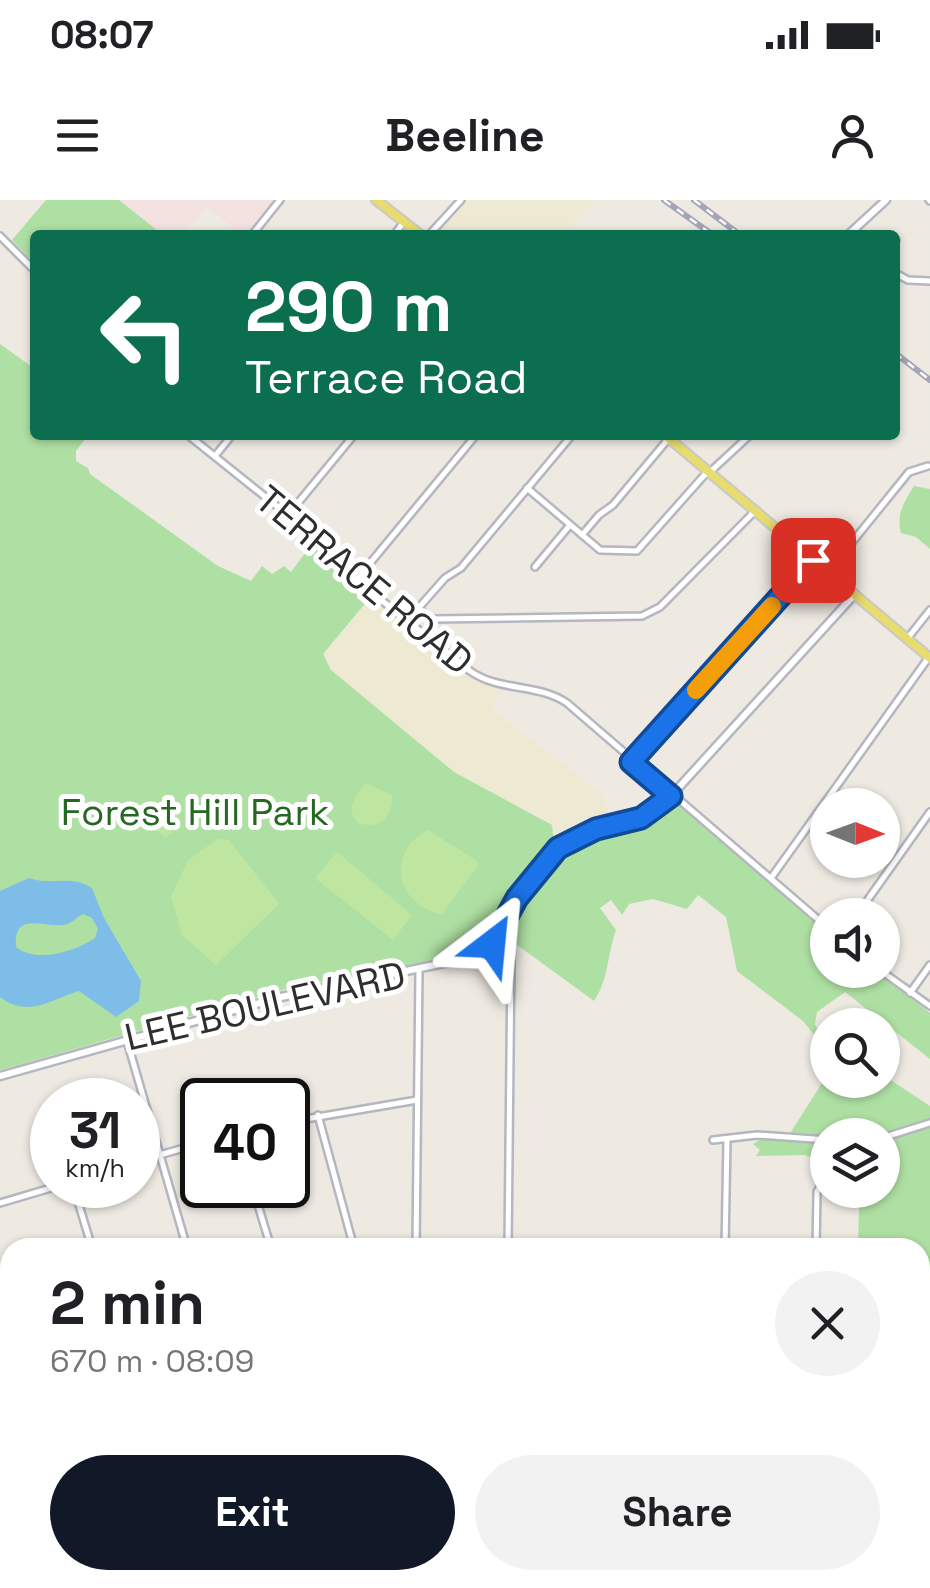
<!DOCTYPE html>
<meta charset="utf-8">
<style>
body{margin:0;font-family:"Space Grotesk",sans-serif;background:#f2f2f2;color:#202124;height:100vh;display:flex;flex-direction:column;font-size:38px;white-space:nowrap}
*{box-sizing:border-box;margin:0}
p{font-size:32px;color:#757577}
.icon{flex:none;width:55px;height:55px;fill:none;stroke:currentColor;stroke-width:2;stroke-linecap:round;stroke-linejoin:round}
.map{position:relative;flex:1;overflow:hidden}
.sheet{position:absolute;left:0px;top:1038px;width:930px;height:352px;display:flex;flex-direction:column;background:#fff;border-radius:30px 30px 0 0;box-shadow:0 2px 8px #0004}
.sheet>*{flex:none}
.banner{position:absolute;left:30px;top:30px;width:870px;height:210px;border-radius:10px;box-shadow:0 2px 8px #0004;background:#0b6e4f;color:#fff;overflow:hidden}
.needle{width:65px;rotate:91deg}
.buttons{position:absolute;left:810px;top:588px;display:grid;gap:20px}
.buttons a{display:grid;place-items:center;width:90px;height:90px;border-radius:50%;background:#fff;box-shadow:0 2px 8px #0004;font-size:50px}
.speed{position:absolute;left:30px;top:878px;display:flex;gap:20px;font-size:50px;font-weight:700;text-align:center}
.speed>*{display:grid;place-content:center;width:130px;height:130px;border-radius:50%;background:#fff;box-shadow:0 2px 8px #0004;line-height:1}
.speed small{font-size:25px;font-weight:400}
.speed .limit{border:5px solid #111;border-radius:15px;background:#fff;color:#111}
.pin{position:absolute;display:grid;place-items:center;width:85px;height:85px;color:#fff;margin:-42px;border-radius:20px;box-shadow:0 5px 15px #0006}
.me{position:absolute;width:110px;margin:-55px;rotate:29deg;stroke-linejoin:round;filter:drop-shadow(0 0 8px #0008)}
.turn{display:flex;align-items:center;gap:35px;height:210px;padding:0 50px;font-size:45px}
.turn .icon{width:130px;height:130px;stroke-width:2.5}
.turn b{display:block;font-size:70px;line-height:85px}
.round{display:grid;place-items:center;flex:none;width:105px;height:105px;border-radius:52px;background:#f2f2f2}
.summary{display:flex;align-items:center;justify-content:space-between;height:170px;padding:0 50px}
h1{font-size:60px;font-weight:800;line-height:75px}
.action{display:flex;gap:20px;margin-top:auto;padding:20px 50px}
.action a{flex:1;height:115px;border-radius:60px;background:#111827;color:#fff;font-size:40px;font-weight:800;line-height:115px;text-align:center}
.action a+a{background:#f2f2f2;color:#202124}
.status{display:flex;justify-content:space-between;align-items:center;height:70px;padding:0 50px;background:#fff;direction:ltr}
.status svg{height:28px;fill:currentColor}
header{display:flex;justify-content:space-between;align-items:center;height:130px;padding:0 50px;background:#fff;font-size:45px;font-weight:800}
.map>svg:first-child{display:block}
.education{fill:#eee9d3}
.medical{fill:#f3e2e0}
.green{fill:#afe0a3}
.pitch{fill:#bfe6a0}
.water{fill:#7ebde7;fill-rule:evenodd}
.lines{fill:none;stroke-linecap:round;stroke-linejoin:round}
.minor-casing{stroke:#b5b6c0;stroke-width:10}
.tertiary-casing{stroke:#b5b6c0;stroke-width:11}
.primary-casing{stroke:#c9c9c9;stroke-width:12}
.minor{stroke:#fff;stroke-width:5}
.tertiary{stroke:#fff;stroke-width:6}
.primary{stroke:#e7dc6d;stroke-width:8}
.rail-casing{stroke:#a4a5b6;stroke-width:6}
.rail{stroke:#fff;stroke-width:2.5;stroke-dasharray:8;stroke-linecap:butt}
.route-casing{stroke:#114b97;stroke-width:25}
.route{stroke:#1a73e8;stroke-width:18}
.slow{stroke:#f59e0b;stroke-width:18}
.labels{text-anchor:middle;dominant-baseline:central;stroke-width:10;stroke-linejoin:round;paint-order:stroke}
.street-label{font-size:38px;fill:#2e2e2e;stroke:#fff}
.park-label{font-size:38px;fill:#266821;stroke:#fff}
</style>
<div class="status"><b>08:07</b><svg viewBox="0 0 49 12"><path d="M0 12V9h3v3zM5 12V6h3v6zM10 12V3h3v9zM15 12V0h3v12zM26 1h20v11H26zM47 4h2v5h-2z"/></svg></div>
<header><svg class="icon" aria-label="menu" viewBox="0 0 24 24"><path d="M4 6h16M4 12h16M4 18h16"/></svg>Beeline<svg class="icon" aria-label="person" viewBox="0 0 24 24"><circle cx="12" cy="8" r="4"/><path d="M4 21q1-7 8-7t8 7"/></svg></header>
<div class="map">
<svg width="930" height="1388" viewBox="0 0 930 1388">
<rect width="100%" height="100%" fill="#eeeae2"/>
<g class="education">
<path d="M461,0h136l-35,35h-133z"/>
<path d="M373,394l106,83 27,10 -16,21 112,86 12,32 -56,22 -4,-4 -2,-19 -98,-53 -114,-93 -17,-24z"/>
</g>
<path class="medical" d="M119,0h159l-28,35h-7l-37,-29 -24,29h-19z"/>
<g class="green">
<path d="M46,0h73l44,35h-128v29l-23,-24z"/>
<path d="M0,144l35,25v66h53l-12,16v10l12,7 2,6 128,92 33,15 11,-15 10,8 12,-8 7,6 25,-34 19,25 38,31 -50,60 8,16 123,102 98,53 2,19c-15,15 -30,33 -42,51 -15,24 -20,51 -51,60l-175,34 -286,81z"/>
<path d="M914,286l16,3v60l-14,-12 -15,-4c-5,-19 3,-31 13,-47z"/>
<path d="M671,596l156,132 1,42h48l54,43v46l-85,-67 -28,20 -2,13 12,14v12l-24,-30 -66,-50 -11,-54 -28,-22 -11,14 -34,-10 -24,5 -7,11 -11,-15 -11,8 16,22c-9,25 -7,49 -22,71l-81,-59 -3,-11 7,-33 50,-57 63,-19z"/>
<path d="M827,875l1,5h54l1,-5 47,31v330l-10,11v-199l-62,-1 1,-40 5,-17h18v-55h-54l-1,29 -22,-9 -49,1 4,-6 -7,-6 10,-6 26,-3z"/>
<path d="M643,1380h137l-9,8h-120l-1,-5z"/>
</g>
<g class="pitch">
<path d="M367,584l25,11c1,22 -12,35 -34,28 -13,-13 -3,-24 5,-38z"/>
<path d="M162,602l10,3c10,12 6,25 -7,32l-21,-15v-5z"/>
<path d="M428,630l49,31 1,5 -36,48c-46,-8 -57,-62 -14,-84z"/>
<path d="M218,639l11,1 50,64 -63,61 -34,-30 -11,-38 17,-37z"/>
<path d="M337,652l75,63 -19,25 -78,-62z"/>
</g>
<path class="water" d="M29,678c21,8 42,-4 63,10l12,30 37,63 -2,20 -23,16 -37,-26c-28,8 -50,28 -79,6v-106zM83,714l9,4 6,11 -3,9c-19,13 -59,26 -79,9 -3,-37 28,-19 46,-22 10,-1 13,-7 21,-11z"/>
<g class="lines">
<g class="minor-casing">
<g id="minor">
<path d="M929,0l1,1"/>
<path d="M252,35l28,-35"/>
<path d="M394,35l10,-13"/>
<path d="M429,35l32,-35"/>
<path d="M0,36l35,35"/>
<path d="M895,41l1,-1"/>
<path d="M895,73l13,7 22,1"/>
<path d="M188,235l131,105 16,23 135,108c30,21 68,12 97,32l261,225"/>
<path d="M215,256l17,-21"/>
<path d="M710,272l40,-37"/>
<path d="M527,288l73,62 37,1 71,-80"/>
<path d="M288,315l66,-80"/>
<path d="M582,335l17,-20 14,-10 56,-67"/>
<path d="M535,367l35,-42"/>
<path d="M828,372l81,-100 19,-6"/>
<path d="M357,379l119,-144"/>
<path d="M419,409l14,10 209,-3 18,-9 96,-97"/>
<path d="M407,421l38,-43 16,-10 111,-133"/>
<path d="M907,439l23,-29"/>
<path d="M631,561l182,-201"/>
<path d="M771,678l158,-221"/>
<path d="M857,715l73,-103"/>
<path d="M498,738l9,8 4,14 -3,288"/>
<path d="M880,770l50,36"/>
<path d="M910,793l20,-28"/>
<path d="M127,841l60,207"/>
<path d="M318,915l36,133"/>
<path d="M288,922l129,-22"/>
<path d="M882,938l48,-15"/>
<path d="M713,940l44,-5 71,5"/>
<path d="M138,961l64,-18"/>
<path d="M73,985l19,63"/>
<path d="M252,985l19,63"/>
<path d="M0,1003l61,-18"/>
<path d="M416,1048l3,-279"/>
<path d="M725,1048l2,-109"/>
<path d="M816,1048l1,-56 11,-21"/>
<path d="M4,1190l6,9"/>
<path d="M920,1379l7,9"/>
<path d="M147,1380l10,8"/>
<path d="M146,1388l7,-8"/>
<path d="M413,1388v-8"/>
<path d="M505,1388l1,-8"/>
<path d="M604,1388v-8"/>
</g>
</g>
<g class="tertiary-casing">
<g id="tertiary">
<path d="M848,35l38,-35"/>
<path d="M0,876l281,-79 197,-41 20,-18 19,-40 41,-50 38,-19 45,-11 30,-22 184,-202"/>
<path d="M0,1172l10,100"/>
<path d="M920,1343l10,-8"/>
<path d="M0,1388l10,-74"/>
<path d="M866,1388l10,-8"/>
</g>
</g>
<g class="primary-casing">
<g id="primary">
<path d="M376,0l45,35"/>
<path d="M665,235l265,223"/>
</g>
</g>
<use href="#minor" class="minor"/>
<use href="#tertiary" class="tertiary"/>
<use href="#primary" class="primary"/>
<g class="rail-casing">
<g id="rail">
<path d="M664,0l49,35"/>
<path d="M694,0l46,35"/>
<path d="M895,153l35,27"/>
</g>
</g>
<use href="#rail" class="rail"/>
</g>
<g class="lines">
<g class="route-casing">
<path id="route" d="M492,744l25,-46 41,-50 38,-19 45,-11 30,-22 -40,-34 182,-202"/>
</g>
<use href="#route" class="route"/>
<path class="slow" d="M696,490l76,-84"/>
</g>
<g class="labels">
<g class="street-label">
<text transform="translate(364 380) rotate(40)">TERRACE ROAD</text>
<text transform="translate(265 806) rotate(-13)">LEE BOULEVARD</text>
</g>
<g class="park-label">
<text x="195" y="612">Forest Hill Park</text>
</g>
</g>
</svg>
<div class="buttons">
<a><svg class="needle" viewBox="-14 -14 28 28"><path d="M0-13l5 13h-10z" fill="#e53935"/><path d="M0 13l5-13h-10z" fill="#757577"/></svg></a>
<a><svg class="icon" aria-label="sound" viewBox="0 0 24 24"><path d="M4 9h4l5-4v14l-5-4H4zM17 9q2 3 0 6"/></svg></a>
<a><svg class="icon" aria-label="search" viewBox="0 0 24 24"><circle cx="10" cy="10" r="6"/><path d="M15 15l6 6"/></svg></a>
<a><svg class="icon" aria-label="layers" viewBox="0 0 24 24"><path d="M12 4l9 5-9 5-9-5zM3 14l9 5 9-5"/></svg></a>
</div>
<div class="speed"><div>31<small>km/h</small></div><div class="limit">40</div></div>
<div class="pin" style="left:813px;top:360px;background:#d93025"><svg class="icon" aria-label="arrive" viewBox="0 0 24 24"><path d="M6 21V4h12l-3 4 3 4H6"/></svg></div>
<svg class="me" style="left:492px;top:744px" viewBox="-20 -20 40 40"><path d="M0-17L14 15 0 8-14 15z" fill="#1a73e8" stroke="#fff" stroke-width="4"/></svg>
<div class="banner">
<div class="turn"><svg class="icon" aria-label="left" viewBox="0 0 24 24"><path d="M17 20v-9H6M10 6l-5 5 5 5"/></svg><div><b>290 m</b>Terrace Road</div></div>
</div>
<section class="sheet">
<div class="summary"><div><h1>2 min</h1><p>670 m · 08:09</p></div><a class="round"><svg class="icon" aria-label="close" viewBox="0 0 24 24"><path d="M6 6l12 12M18 6L6 18"/></svg></a></div>
<div class="action"><a>Exit</a><a>Share</a></div>
</section>
</div>
